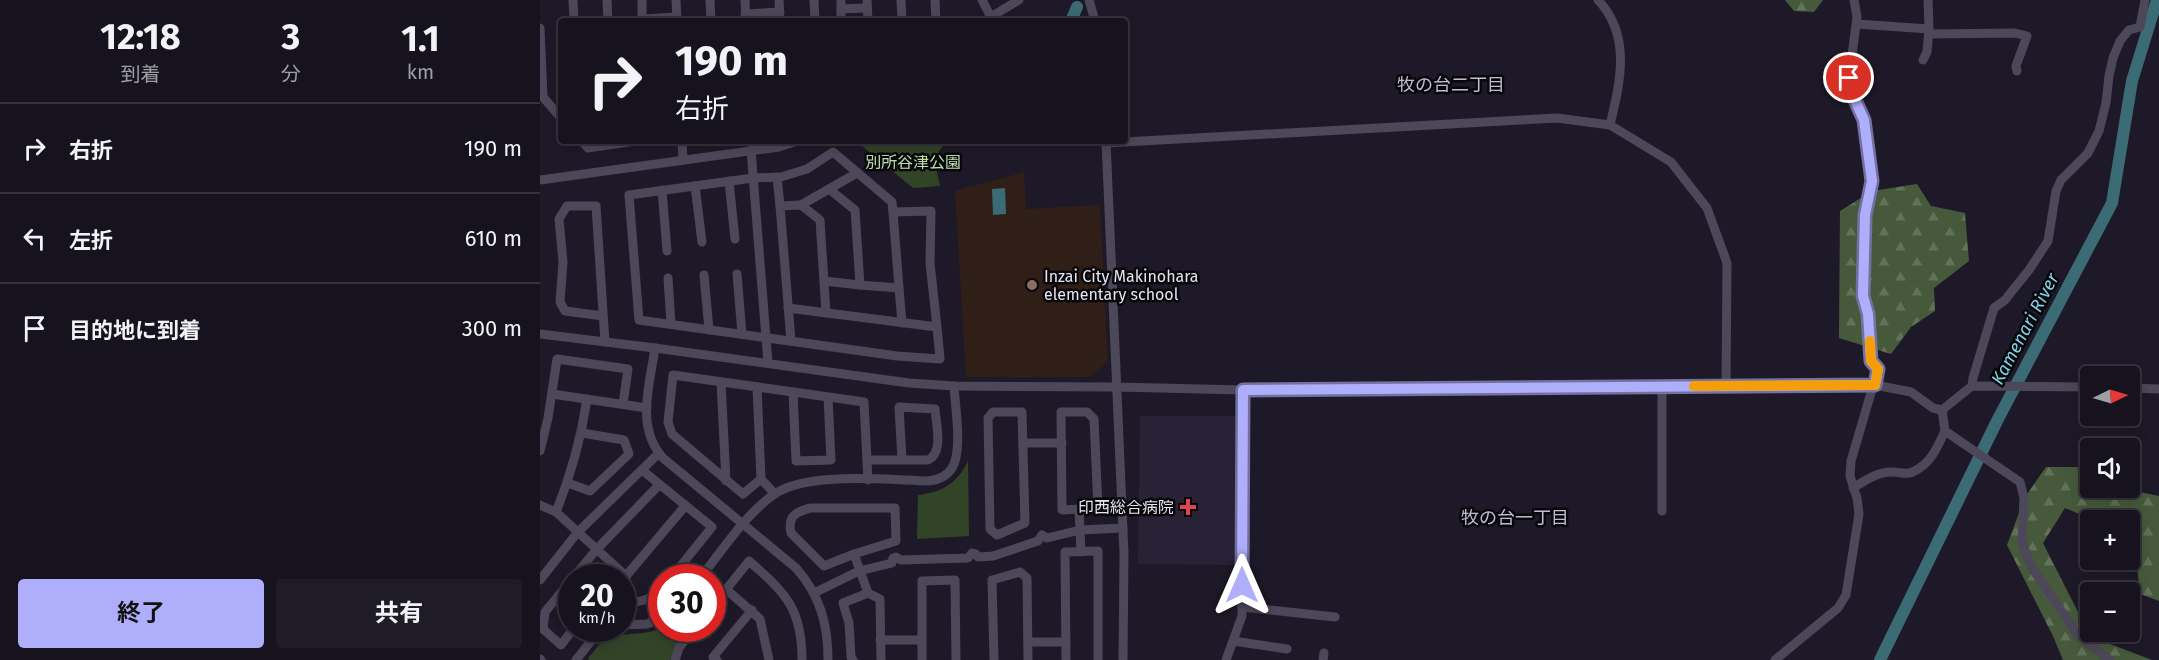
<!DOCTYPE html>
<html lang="ja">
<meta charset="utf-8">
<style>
body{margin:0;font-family:"Fira Sans","Noto Sans JP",sans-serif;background:#1f1c27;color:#f1f3f6;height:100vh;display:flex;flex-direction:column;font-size:22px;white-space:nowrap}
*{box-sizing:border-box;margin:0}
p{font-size:20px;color:#9e9ea4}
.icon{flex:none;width:33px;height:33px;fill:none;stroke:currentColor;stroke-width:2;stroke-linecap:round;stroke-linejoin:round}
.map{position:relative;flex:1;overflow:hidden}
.side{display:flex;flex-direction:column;background:#16131e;width:540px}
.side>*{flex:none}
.banner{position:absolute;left:18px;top:18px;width:570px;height:126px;border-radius:6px;box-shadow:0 3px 15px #0003,0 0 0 2px #35323c;background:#16131e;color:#f1f3f6;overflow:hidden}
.needle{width:39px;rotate:85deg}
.controls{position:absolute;left:1540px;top:366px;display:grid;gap:12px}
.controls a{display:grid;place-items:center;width:60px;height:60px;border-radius:6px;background:#16131e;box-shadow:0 3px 15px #0003,0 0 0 2px #35323c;font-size:30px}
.speed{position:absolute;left:18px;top:564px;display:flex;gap:12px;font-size:30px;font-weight:700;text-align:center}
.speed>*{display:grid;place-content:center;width:78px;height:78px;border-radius:50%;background:#16131e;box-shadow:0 3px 15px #0003,0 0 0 2px #35323c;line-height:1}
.speed small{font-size:15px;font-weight:400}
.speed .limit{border:9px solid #d22;background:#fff;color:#111}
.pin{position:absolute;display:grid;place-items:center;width:51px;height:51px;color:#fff;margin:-26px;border:3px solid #fff;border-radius:50%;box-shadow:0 2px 6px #0007}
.me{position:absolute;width:66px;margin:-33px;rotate:0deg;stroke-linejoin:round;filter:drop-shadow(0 0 4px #0008)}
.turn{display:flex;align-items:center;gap:21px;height:126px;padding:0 18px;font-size:27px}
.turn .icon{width:78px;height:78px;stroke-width:2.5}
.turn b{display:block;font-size:42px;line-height:51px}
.eta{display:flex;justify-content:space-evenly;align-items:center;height:102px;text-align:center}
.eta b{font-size:36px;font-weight:700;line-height:42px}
.primary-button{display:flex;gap:12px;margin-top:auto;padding:12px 18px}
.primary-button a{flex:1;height:69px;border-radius:6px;background:#afaefa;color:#111;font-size:24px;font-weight:700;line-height:69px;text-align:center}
.primary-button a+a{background:#1f1c27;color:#f1f3f6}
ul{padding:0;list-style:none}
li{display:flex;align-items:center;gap:18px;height:90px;padding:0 18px;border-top:2px solid #35323c}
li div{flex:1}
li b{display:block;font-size:22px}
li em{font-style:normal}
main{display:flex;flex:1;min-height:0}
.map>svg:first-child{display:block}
.built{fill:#292236}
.education{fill:#2f1f16}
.forest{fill:url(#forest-firs)}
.park{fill:#324428}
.water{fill:#3b6b75}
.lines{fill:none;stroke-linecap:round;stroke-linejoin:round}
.river{stroke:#3b6b75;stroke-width:12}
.minor{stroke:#4d4859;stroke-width:9}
.route-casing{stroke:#7271a2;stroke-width:15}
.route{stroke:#afaefa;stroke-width:10}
.slow{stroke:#f59e0b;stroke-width:10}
.education-dot{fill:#8d6e63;stroke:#07060b;stroke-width:2}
.health-dot{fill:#e0444e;stroke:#07060b;stroke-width:2}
.labels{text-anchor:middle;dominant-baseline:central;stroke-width:5;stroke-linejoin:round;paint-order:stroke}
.park-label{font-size:16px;fill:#bbe0a9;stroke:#07060b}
.poi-label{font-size:16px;fill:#e7e4ee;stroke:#07060b;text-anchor:start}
.neighbourhood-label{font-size:18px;fill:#c1bbcf;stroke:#07060b}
.water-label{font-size:18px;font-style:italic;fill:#81d3e5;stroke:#07060b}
</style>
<main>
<section class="side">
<div class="eta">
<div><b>12:18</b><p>到着</p></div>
<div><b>3</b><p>分</p></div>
<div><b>1.1</b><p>km</p></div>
</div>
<ul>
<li><svg class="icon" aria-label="right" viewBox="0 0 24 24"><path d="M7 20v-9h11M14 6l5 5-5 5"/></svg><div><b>右折</b></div><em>190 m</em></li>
<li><svg class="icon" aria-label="left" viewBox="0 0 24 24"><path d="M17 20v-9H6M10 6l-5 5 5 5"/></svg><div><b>左折</b></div><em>610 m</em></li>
<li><svg class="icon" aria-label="arrive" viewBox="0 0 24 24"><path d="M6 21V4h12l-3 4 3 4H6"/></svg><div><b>目的地に到着</b></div><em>300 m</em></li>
</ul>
<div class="primary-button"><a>終了</a><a>共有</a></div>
</section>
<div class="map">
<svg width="1619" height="660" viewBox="0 0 1619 660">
<defs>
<pattern id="forest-firs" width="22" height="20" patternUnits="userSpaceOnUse" patternTransform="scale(1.5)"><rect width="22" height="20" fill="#465a3b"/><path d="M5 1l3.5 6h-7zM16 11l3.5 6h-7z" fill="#617258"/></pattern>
</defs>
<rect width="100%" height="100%" fill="#1e1928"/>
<path class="built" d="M600,416h97l-1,149 -98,-1z"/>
<path class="education" d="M484,172l2,37 74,-4 8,156 -17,16h-125l-11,-186z"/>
<g class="forest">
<path d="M1245,0h38l-9,12 -20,-1z"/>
<path d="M1377,184l14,22 34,7 4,48 -35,27 1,23 -24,16 -20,27 -52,-16 1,-127 32,-20z"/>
<path d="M1506,467h31l14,7v14h29l39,8v105l-19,-7 -6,-56 -4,-1v-17h-36l-29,-12 -22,35 39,77 9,8v4h5l14,12 42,16h-89l-10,-24 -46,-91 18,-48z"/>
</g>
<g class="park">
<path d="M316,141h90l-12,18 6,27 -27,2z"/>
<path d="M428,461l1,75 -52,3 1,-44c24,-3 39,-11 50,-34z"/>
<path d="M120,628l17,14 -7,18h-80l-2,-2c4,-4 8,-10 12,-14 17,-15 42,-6 60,-16z"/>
</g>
<path class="water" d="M465,188l1,26 -13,1 -1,-26z"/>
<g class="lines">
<g class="river">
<path d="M531,21l6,-14"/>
<path d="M1340,660l118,-241 114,-216 20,-122 25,-81"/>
</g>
<g class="minor">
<path d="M33,0l1,21"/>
<path d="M67,0l1,21"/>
<path d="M102,0v21"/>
<path d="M136,0l1,21"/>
<path d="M170,0l1,21"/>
<path d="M205,0l1,21"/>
<path d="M239,0l1,21"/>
<path d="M274,0l1,21"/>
<path d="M301,0v21"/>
<path d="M327,0l1,21"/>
<path d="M361,0l1,21"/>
<path d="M395,0l1,21"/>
<path d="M442,0l9,17"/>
<path d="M549,0l6,21"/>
<path d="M1058,0c34,36 22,83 12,125"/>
<path d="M301,9l26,-1"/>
<path d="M205,14l35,-2"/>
<path d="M102,19l35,-2"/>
<path d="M50,21l18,-1"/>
<path d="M444,21l35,-21"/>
<path d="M1317,24l72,5 -1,-29"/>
<path d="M0,28l3,69 18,21"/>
<path d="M1389,34l86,-1 12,3 -11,30 1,5"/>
<path d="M1383,60l4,-8 2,-23"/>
<path d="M42,141l6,7 47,-7"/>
<path d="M142,141l1,19"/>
<path d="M566,141l18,413 -1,106"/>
<path d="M566,143l451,-25 53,7 61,37 36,46 20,55 -1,123"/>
<path d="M211,150l17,213"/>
<path d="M237,177l3,29"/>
<path d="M0,180l239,-33 18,-6"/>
<path d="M189,181l6,58"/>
<path d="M155,186l7,56"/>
<path d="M289,189l26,21 5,75 39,3 3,35"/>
<path d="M122,190l5,61"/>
<path d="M261,205l56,-32"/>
<path d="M353,212l6,76"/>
<path d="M197,274l5,60"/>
<path d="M164,275l5,55"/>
<path d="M128,278l3,46"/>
<path d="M284,281l36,4"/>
<path d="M248,308l149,19 3,32 -43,-3 -258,-36 -10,-125 124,-17 28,-1 26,-8 26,-17 59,50 1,10 38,-1 -1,52 7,64"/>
<path d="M63,316l-38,-5 -5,-9 3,-40 -4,-43 8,-13h29l9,136"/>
<path d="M0,334l115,14 254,35 45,3 162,1 127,3 632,-5 36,7 22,16 9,2 30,-24 119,1"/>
<path d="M251,341l-11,-135 21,-1 19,15 6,93"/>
<path d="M115,348c-5,36 -20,79 8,110l133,110c24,27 32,56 32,92"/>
<path d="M181,382l5,99"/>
<path d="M1432,386l1,-8 21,-70 11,-8 24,-30 19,-29 8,-50 5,-11 27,-27 11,-22 7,-28 3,-27 4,-18 7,-17 9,-11 11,-3 5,-27"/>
<path d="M217,387l4,92 14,15"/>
<path d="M1590,388l29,1"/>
<path d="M253,392l3,69 35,-1 -3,-63"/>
<path d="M12,394l95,14"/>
<path d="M1402,410l3,21 75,51 4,16 -2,45 10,25 47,69 31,23"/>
<path d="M453,412h29l3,111 -28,12 -7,-6 -2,-111z"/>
<path d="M521,412h26l7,7 4,89 -36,2z"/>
<path d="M483,443h39"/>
<path d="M0,451l8,-33 9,-59 71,10 -5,35"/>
<path d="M327,460h61c16,-7 8,-36 7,-51l-36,-2 3,53"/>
<path d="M102,470l70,57 -41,51"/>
<path d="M221,479l-18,15 -71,-60 -4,-12 5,-47 191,27 4,78"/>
<path d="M28,483l22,8 39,-37 -5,-14 -42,-7"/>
<path d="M1313,488c11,-7 23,-15 36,-16 14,-1 17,6 32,-5 12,-8 18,-24 24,-36"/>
<path d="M0,505l16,7 70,64"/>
<path d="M271,508h84l1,33 -42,13 -30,12 -33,-33c-4,-17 6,-22 20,-25z"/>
<path d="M539,509l2,43"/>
<path d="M1122,511v-124"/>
<path d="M16,512c15,-37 25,-73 31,-113"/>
<path d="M314,554l14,39 12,6 1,61"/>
<path d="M33,578l23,-28 63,-65"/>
<path d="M160,578c23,-28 44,-62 73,-83 33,-24 114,-15 155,-14 10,-1 19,-5 24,-13 11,-17 3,-62 2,-82"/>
<path d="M32,579l-27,33 -2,17 18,16 13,-17"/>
<path d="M0,580l37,-47 82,-80"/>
<path d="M187,590l33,29 9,41"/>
<path d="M274,593l45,-22 33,-8 1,-5 3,-1 5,3 67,-2 4,-5 4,1 2,3 15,-1 45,-15 4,-6 5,3 33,-8 43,-2"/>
<path d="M86,603v-27l59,-70"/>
<path d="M82,604c16,-2 28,-3 40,-15"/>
<path d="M172,607l37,-46c37,32 53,48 53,99"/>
<path d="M702,607l93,10"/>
<path d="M82,625l25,-1 15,-6"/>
<path d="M340,640h42"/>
<path d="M693,641l54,8"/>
<path d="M488,642h38"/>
<path d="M0,659l1,1"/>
<path d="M36,660l15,-19 19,-13"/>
<path d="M135,660l4,-12 15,-20"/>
<path d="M177,660l-4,-3 39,-47"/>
<path d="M313,660l-2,-3 -2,-34 -6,-20 25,-10"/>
<path d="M382,660v-79l33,-1 1,80"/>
<path d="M454,660l-2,-80 28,-8 7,6 1,82"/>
<path d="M526,660l-1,-108 33,-1v109"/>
<path d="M686,660l16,-44 1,-226"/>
<path d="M783,660l1,-7"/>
<path d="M1235,660l63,-52 8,-13 13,-81 -2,-16 -7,-22 1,-15 27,-92 -7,-8 -3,-47 -5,-18 2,-81 7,-34 -8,-61 -10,-22 -5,-20 8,-61 -3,-17"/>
</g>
</g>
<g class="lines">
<g class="route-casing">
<path id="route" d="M702,585l1,-195 632,-5 3,-16 -7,-8 -3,-47 -5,-18 2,-81 7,-34 -8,-61 -10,-22 -5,-20"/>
</g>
<use href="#route" class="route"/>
<path class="slow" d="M1154,386l181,-1 3,-16 -7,-8 -1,-20"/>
</g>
<circle class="education-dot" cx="492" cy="285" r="6"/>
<path class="health-dot" d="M645 498h6v6h6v6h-6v6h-6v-6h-6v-6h6z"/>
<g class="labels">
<g class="park-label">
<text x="373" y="162">別所谷津公園</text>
</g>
<g class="poi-label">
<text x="504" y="276">Inzai City Makinohara<tspan x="504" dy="18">elementary school</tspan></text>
<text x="634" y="507" text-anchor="end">印西総合病院</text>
</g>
<g class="neighbourhood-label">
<text x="911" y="85">牧の台二丁目</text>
<text x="975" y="518">牧の台一丁目</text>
</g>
<g class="water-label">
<text transform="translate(1485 329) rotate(-62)">Kamenari River</text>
</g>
</g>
</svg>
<div class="controls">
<a><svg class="needle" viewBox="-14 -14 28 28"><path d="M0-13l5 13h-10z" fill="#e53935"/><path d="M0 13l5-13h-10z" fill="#9e9ea4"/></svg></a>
<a><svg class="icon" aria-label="sound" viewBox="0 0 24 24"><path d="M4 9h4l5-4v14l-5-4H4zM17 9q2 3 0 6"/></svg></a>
<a>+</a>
<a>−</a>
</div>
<div class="speed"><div>20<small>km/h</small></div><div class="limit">30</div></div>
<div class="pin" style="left:1309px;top:78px;background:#d93025"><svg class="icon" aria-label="arrive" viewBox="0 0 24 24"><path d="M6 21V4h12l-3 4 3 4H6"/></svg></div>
<svg class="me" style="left:702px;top:585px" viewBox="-20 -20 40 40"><path d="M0-17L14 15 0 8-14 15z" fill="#afaefa" stroke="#fff" stroke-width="4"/></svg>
<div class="banner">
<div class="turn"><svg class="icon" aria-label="right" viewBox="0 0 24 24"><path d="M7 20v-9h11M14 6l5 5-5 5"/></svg><div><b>190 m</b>右折</div></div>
</div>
</div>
</main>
